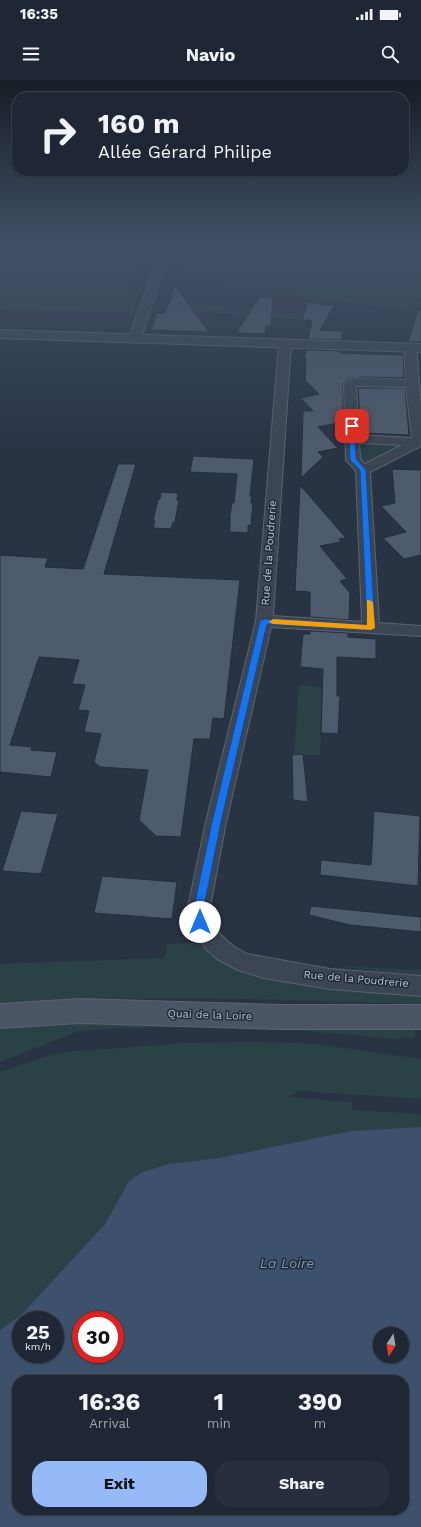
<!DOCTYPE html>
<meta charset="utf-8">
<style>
body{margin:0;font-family:"Work Sans",sans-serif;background:#262f3b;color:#f1f3f6;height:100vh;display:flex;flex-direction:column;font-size:15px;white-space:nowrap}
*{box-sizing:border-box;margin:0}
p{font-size:13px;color:#a1a5ac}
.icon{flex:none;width:22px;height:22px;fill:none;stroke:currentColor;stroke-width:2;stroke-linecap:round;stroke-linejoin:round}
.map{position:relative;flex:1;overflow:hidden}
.panel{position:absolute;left:12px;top:1295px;width:397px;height:140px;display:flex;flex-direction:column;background:#1e2733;border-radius:16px;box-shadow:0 1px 3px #0004,0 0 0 1px #3c444e}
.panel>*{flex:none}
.banner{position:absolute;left:12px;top:12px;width:397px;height:84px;border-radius:16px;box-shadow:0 1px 3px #0004,0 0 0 1px #3c444e;background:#1e2733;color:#f1f3f6;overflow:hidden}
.needle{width:26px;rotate:192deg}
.controls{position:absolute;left:373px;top:1247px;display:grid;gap:8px}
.controls a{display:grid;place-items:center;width:36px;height:36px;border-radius:50%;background:#1e2733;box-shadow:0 1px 3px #0004,0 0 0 1px #3c444e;font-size:20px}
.speed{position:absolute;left:12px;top:1231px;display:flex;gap:8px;font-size:20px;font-weight:700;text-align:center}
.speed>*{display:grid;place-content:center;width:52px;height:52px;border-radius:50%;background:#1e2733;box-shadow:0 1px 3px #0004,0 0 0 1px #3c444e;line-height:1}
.speed small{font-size:10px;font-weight:400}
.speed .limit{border:6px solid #d22;background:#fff;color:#111}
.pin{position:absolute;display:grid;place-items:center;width:34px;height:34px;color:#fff;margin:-17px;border-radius:8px;box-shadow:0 2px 6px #0006}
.me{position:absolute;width:44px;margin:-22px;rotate:0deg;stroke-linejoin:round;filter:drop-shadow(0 0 3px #0008)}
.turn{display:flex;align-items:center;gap:14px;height:84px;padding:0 20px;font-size:18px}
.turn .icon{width:52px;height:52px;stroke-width:2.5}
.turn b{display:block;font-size:28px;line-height:34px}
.eta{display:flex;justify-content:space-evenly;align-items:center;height:68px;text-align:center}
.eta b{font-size:24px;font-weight:700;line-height:28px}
.primary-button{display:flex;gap:8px;margin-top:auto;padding:8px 20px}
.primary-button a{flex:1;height:46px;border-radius:16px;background:#95baf7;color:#111;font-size:16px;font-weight:700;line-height:46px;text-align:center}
.primary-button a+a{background:#262f3b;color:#f1f3f6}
.status{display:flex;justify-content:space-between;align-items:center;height:28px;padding:0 20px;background:#1e2733;direction:ltr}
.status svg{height:11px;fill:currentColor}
header{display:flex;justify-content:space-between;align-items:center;height:52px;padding:0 20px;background:#1e2733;font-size:18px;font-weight:700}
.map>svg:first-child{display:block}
.green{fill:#2a4145}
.water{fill:#3e516c;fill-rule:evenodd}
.building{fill:#4e5b6c;stroke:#232d3b}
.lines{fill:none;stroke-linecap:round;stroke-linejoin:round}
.minor-casing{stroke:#5b6471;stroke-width:2}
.tertiary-casing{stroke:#5b6471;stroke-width:2}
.secondary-casing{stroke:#5b6471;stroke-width:2}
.minor{fill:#3c4653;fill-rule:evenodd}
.tertiary{fill:#3c4653;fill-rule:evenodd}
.secondary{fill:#4b5566;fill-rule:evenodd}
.route{fill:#1a73e8;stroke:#114b97}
.slow{fill:#f59e0b}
.labels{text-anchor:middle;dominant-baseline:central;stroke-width:3;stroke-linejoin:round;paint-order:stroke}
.street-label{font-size:11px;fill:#bac1cd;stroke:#212b39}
.near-water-label{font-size:14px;font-style:italic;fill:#8297b3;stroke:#212b39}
</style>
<div class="status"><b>16:35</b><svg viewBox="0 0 49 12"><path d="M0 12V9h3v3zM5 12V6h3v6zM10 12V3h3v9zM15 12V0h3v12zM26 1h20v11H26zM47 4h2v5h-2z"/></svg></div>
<header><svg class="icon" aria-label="menu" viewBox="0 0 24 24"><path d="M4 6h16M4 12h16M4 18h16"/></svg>Navio<svg class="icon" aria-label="search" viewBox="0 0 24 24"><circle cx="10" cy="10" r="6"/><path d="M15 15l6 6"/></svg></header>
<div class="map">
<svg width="421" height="1447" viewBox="0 0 421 1447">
<rect width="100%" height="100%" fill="#283444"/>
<g class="green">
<path d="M0,168h145l-14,43 15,1v2h-8l-5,16h7l-1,3 -139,-4z"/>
<path d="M154,168h7l-8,23h-7z"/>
<path d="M196,168h225v51l-11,-1 -2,12 -232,-30 9,-14 -19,-1 5,-12h21z"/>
<path d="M184,223l129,12 -11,5 -114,-9z"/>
<path d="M360,363l40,2 2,1 -34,17 -8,-2 -2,-17z"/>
<path d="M299,605l23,2 -2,68h-26z"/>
<path d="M194,863l5,1 28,18 194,31v11c-140,-4 -281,-10 -421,-1v-39l164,-6 4,-14z"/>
<path d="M334,886l87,4v6z"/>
<path d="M56,942l352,6 8,4 -2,5 -19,2 -122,-11 -103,-1 -62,2 -29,2 -79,31v-37z"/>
<path d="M266,962l50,2 105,15v40l-120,-8 -14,6 65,5v8l69,4v13l-70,4 -132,27 -50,6 -40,17 -24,43 -84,91 -21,15v-258l50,-17 14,-3 120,-9z"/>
</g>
<path class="water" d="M421,1047v400h-421v-197l21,-15 84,-91 24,-43 14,-9 26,-8 50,-6 132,-27zM21,1240h34v34h-34zM81,1240h34v34h-34zM380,1254h22v22h-22zM17,1300h387v130h-387z"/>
<g class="building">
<path d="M175,206l34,46 -58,-2 6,-17h8z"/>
<path d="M260,216l13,2 -2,28h-5l-1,8 -29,-1z"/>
<path d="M308,222l26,4 -14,24 23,1 -1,9 -34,-1 4,-18 -10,-1z"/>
<path d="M418,230l3,1v31h-13z"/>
<path d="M306,270l35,1 -1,2 63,2 1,23 -41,-1 -15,3 -5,4v38l-25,5 20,21 -20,4 5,5 -22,21 2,-67h10l-12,-13 18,-4 -14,-14 1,-22h-2z"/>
<path d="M358,308h47l4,47 -48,-2z"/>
<path d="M193,376l61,3 -4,37h2l-1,7h2l-2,23 -3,-1v8l-18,-1v-17l2,-12h2l3,-29 -47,-2z"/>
<path d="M118,384h18l-32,110 136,6 -16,139 -11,-1 -3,21h-16l-13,98 -25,-1 -17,-16 9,-50 -48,-3 -6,-5 7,-28 -17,-2 5,-21 -11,-1 7,-25 -13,-1 7,-24 -40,-3 -29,88 22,2 -1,3 26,2 -6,25 -51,-5v-217l48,3 -3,9 38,2z"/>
<path d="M392,389l29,1v85l-17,4 -21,-21 23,-6 -25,-26 14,-3z"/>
<path d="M300,405l46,53 -7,1 2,3 -21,4 27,33 -7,2 10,12 -1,27 -39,-3v-25l-15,-1z"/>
<path d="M161,412l17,1 -1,7h2l-4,22h-2l-2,7 -18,-1 2,-7h-2l5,-22h2z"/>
<path d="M310,551l38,2v4l28,2v20l-39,-2v39h3l-2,38 -17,-1 2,-64 -23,-2 3,-33h7z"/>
<path d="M303,674l5,48 -15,-2 -1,-45z"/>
<path d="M21,731l37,3 -17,60 -39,-3z"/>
<path d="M374,731l46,5 -2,70 -98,-11 1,-15 50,5z"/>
<path d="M102,796l75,6 -5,37 -78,-6z"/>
<path d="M311,826l110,11v15l-71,-7 -41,-10z"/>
</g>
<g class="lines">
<g class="minor-casing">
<g id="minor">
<path d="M161,168h10l-30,90 -2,2h-8l-2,-2z"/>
<path d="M285,261l4,1 2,2 -18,272 89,6 -6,-151 -10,-11 -2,-75c8,-11 48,-5 62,-5l-2,-33 2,-2h8l2,2 5,60v39l-51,26 9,151 42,3v10l-150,-9 -45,195 -17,90 4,11 8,12 12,11 14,8 83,15 91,7v20l-91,-7 -66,-11 -26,-8 -21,-11 -12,-11 -9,-14 -9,-22 19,-90 50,-201 23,-277 2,-2zM356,306l50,1 6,51 -53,-3zM359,363l43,2 -37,19 -5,-5z"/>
</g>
</g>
<g class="tertiary-casing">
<path id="tertiary" d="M0,250l421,14v8l-421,-14z"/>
</g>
<g class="secondary-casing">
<path id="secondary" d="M80,919l199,6h142v24h-142l-199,-6 -80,5v-24z"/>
</g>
<use href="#minor" class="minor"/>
<use href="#tertiary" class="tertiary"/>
<use href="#secondary" class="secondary"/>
</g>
<linearGradient id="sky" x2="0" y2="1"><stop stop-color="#161d25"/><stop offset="0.45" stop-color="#425067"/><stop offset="1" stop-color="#425067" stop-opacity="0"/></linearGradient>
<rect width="421" height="370" fill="url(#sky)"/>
<path class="route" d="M352,344l3,2 1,33 10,11 9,158 -4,2 -104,-6 -46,198 -18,90 2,10 -2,3 -3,1 -4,-1 -3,-13 19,-90 48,-201 4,-2 103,6 -7,-155 -10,-10 -1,-34z"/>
<path class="slow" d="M367,520h2l4,2 2,26 -4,2 -98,-6 -4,-2 4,-3 94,6z"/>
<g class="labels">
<g class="street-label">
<text transform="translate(269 473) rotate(-86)">Rue de la Poudrerie</text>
<text transform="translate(356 899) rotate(5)">Rue de la Poudrerie</text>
<text transform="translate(210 935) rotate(2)">Quai de la Loire</text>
</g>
<g class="near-water-label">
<text x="287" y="1183">La Loire</text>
</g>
</g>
</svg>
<div class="controls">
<a><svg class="needle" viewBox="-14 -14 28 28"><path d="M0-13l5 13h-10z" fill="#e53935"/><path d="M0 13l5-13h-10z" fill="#a1a5ac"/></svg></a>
</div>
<div class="speed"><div>25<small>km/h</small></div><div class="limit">30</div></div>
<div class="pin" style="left:352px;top:346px;background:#d93025"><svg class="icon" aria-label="arrive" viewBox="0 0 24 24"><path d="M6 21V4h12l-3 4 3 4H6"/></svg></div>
<svg class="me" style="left:200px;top:842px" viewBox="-20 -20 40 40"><circle r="19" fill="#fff"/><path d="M0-13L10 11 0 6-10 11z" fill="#1a73e8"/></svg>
<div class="banner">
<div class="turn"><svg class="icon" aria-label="right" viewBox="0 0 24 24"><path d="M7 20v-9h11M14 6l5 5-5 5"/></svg><div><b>160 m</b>Allée Gérard Philipe</div></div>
</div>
<section class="panel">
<div class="eta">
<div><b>16:36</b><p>Arrival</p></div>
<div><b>1</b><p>min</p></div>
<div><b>390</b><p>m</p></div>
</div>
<div class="primary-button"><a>Exit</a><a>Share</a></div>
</section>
</div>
